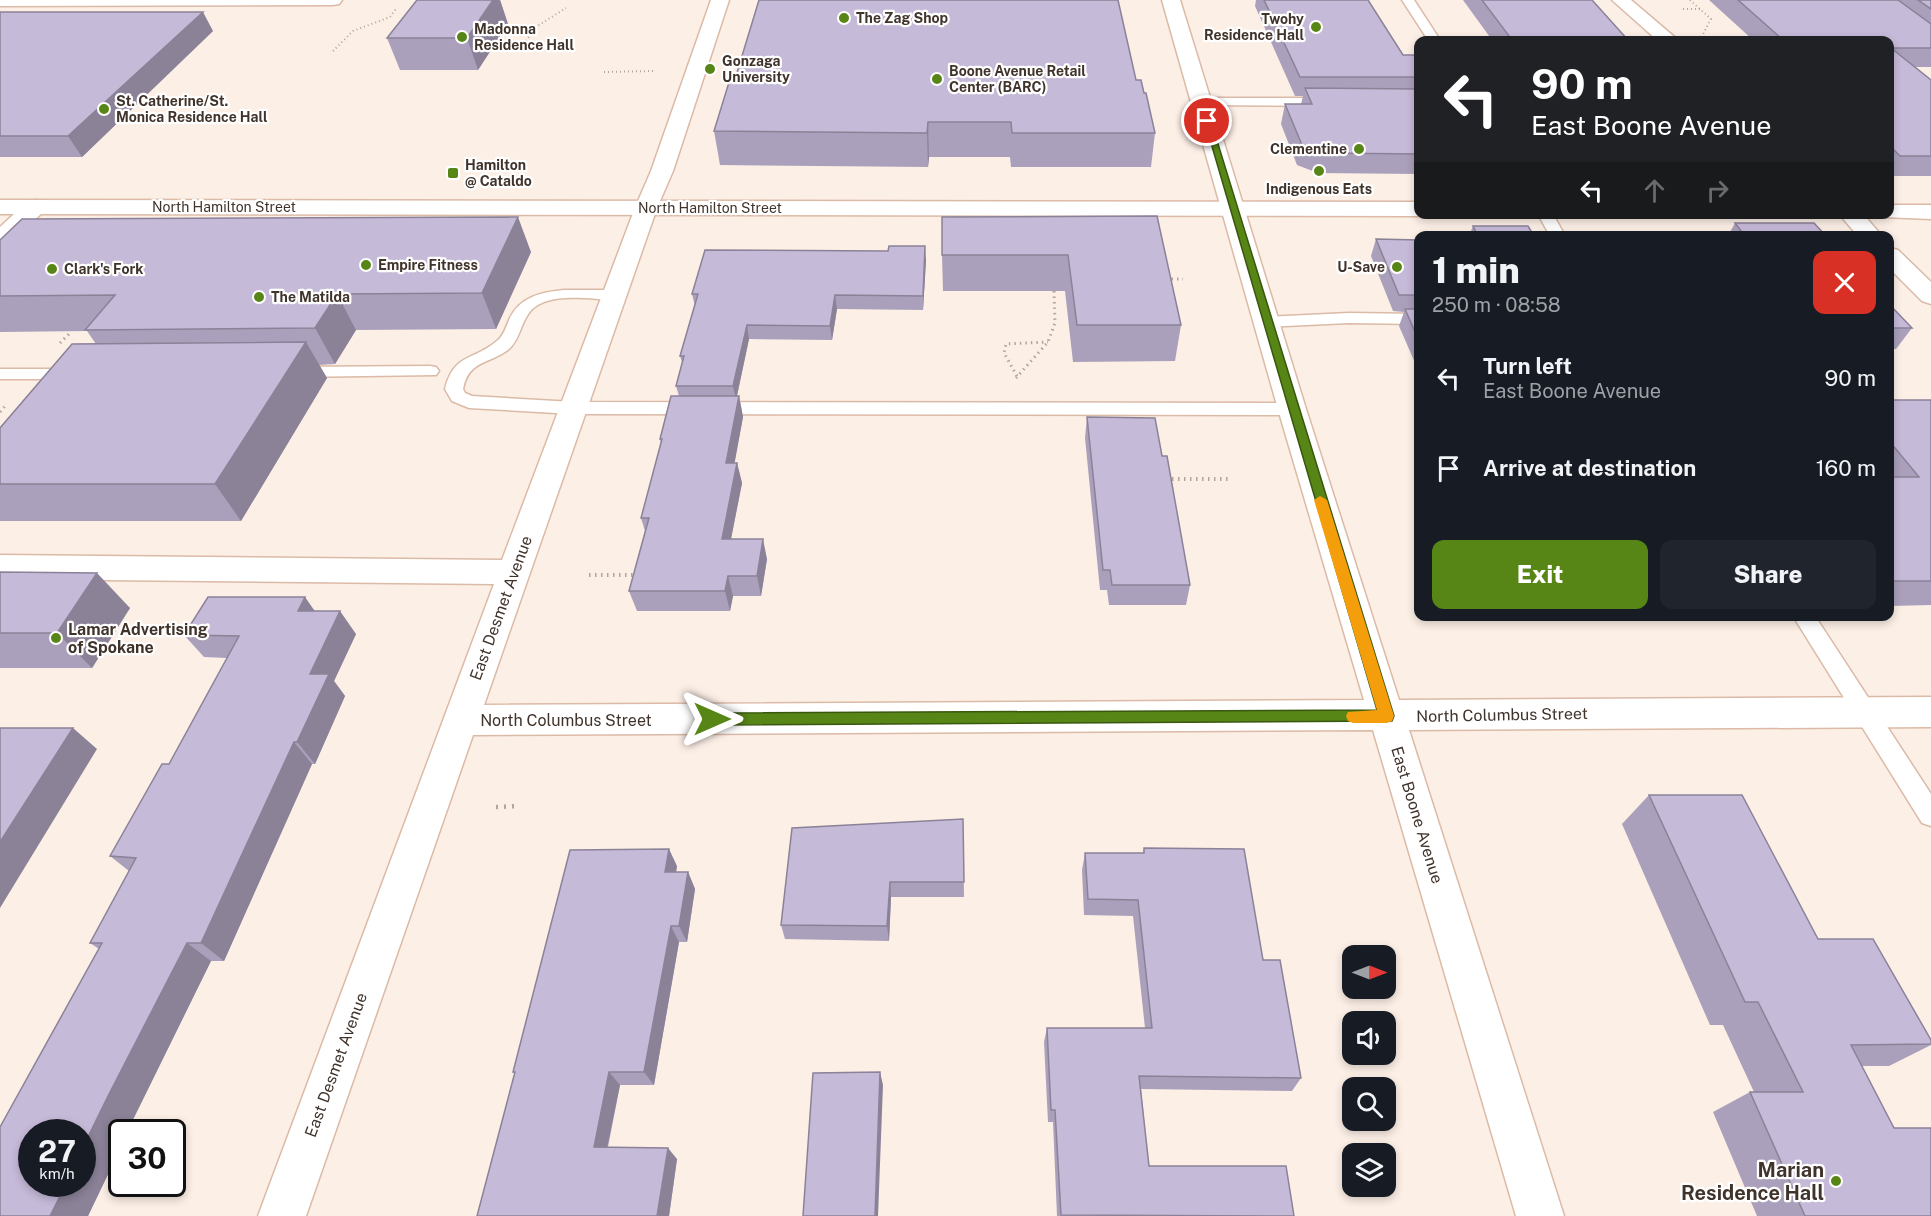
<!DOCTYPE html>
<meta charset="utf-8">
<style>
body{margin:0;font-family:"Public Sans",sans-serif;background:#20242c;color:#f1f3f6;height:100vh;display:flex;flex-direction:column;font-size:22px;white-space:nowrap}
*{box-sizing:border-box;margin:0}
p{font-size:20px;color:#9ea1a6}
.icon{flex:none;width:33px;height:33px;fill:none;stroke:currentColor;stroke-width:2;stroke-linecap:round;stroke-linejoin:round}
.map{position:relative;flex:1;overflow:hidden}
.panel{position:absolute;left:1414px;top:231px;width:480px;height:390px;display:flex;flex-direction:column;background:#171b24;border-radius:12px;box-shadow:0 3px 9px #0003}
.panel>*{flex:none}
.top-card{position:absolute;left:1414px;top:36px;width:480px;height:183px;border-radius:12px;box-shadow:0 3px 9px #0003;background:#202124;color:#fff;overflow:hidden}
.needle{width:39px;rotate:90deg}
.controls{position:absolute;left:1342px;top:945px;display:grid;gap:12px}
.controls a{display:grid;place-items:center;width:54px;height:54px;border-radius:12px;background:#171b24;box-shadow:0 3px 9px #0003;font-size:30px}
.speed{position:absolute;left:18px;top:1119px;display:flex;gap:12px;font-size:30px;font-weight:700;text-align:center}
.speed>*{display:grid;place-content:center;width:78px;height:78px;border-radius:50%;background:#171b24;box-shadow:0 3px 9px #0003;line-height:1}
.speed small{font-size:15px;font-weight:400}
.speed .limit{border:3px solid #111;border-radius:9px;background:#fff;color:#111}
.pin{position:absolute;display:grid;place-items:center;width:51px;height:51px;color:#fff;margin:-26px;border:3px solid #fff;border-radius:50%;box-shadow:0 2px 6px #0007}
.me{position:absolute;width:66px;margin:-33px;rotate:90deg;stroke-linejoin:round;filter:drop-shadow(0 0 4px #0008)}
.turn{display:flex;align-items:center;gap:21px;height:126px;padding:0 18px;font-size:27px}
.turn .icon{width:78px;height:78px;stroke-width:2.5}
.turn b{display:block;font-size:42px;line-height:51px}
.lanes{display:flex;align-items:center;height:57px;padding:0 18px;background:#0003;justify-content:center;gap:30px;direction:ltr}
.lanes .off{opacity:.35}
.round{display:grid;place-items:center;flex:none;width:63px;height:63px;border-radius:12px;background:#20242c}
.summary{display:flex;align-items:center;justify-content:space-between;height:102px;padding:0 18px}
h1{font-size:36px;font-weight:800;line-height:45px}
.primary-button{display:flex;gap:12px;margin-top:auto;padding:12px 18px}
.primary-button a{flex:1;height:69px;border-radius:12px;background:#578617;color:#fff;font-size:24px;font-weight:800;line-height:69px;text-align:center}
.primary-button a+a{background:#20242c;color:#f1f3f6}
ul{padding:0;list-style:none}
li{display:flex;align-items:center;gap:18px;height:90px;padding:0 18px}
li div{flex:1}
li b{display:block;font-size:22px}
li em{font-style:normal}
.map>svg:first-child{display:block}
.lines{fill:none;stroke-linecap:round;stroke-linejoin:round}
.lane-casing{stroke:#dbbaa6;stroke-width:3}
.street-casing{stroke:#dbbaa6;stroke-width:3}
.secondary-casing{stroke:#dbbaa6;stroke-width:3}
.primary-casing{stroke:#dbbaa6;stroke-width:3}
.path-far3{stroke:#b2a59c;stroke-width:2;stroke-dasharray:1 3;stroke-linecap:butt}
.path-far2{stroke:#b2a59c;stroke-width:3;stroke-dasharray:1.5 4;stroke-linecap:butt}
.path-far1{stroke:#b2a59c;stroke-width:4;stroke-dasharray:1.5 4.5;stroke-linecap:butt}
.path{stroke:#b2a59c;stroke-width:4.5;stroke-dasharray:2 6;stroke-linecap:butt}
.lane{fill:#fff;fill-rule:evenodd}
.street{fill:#fff;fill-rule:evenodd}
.secondary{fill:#fff;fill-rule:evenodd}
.primary{fill:#fff;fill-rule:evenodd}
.wall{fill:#aaa0bb}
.shaded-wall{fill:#8b8298}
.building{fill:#c6bad9;stroke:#8b8298;stroke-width:1.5}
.route{fill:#578617;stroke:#39570f;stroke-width:1.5}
.slow{fill:#f59e0b}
.poi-dot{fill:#578617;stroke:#fff;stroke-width:2}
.labels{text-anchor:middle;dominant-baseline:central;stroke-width:4.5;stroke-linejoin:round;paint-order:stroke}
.far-poi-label{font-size:14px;font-weight:bold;fill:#40332b;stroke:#fff;text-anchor:start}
.far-street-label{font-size:14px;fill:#40332b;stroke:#fff}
.street-label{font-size:16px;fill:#40332b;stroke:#fff}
.poi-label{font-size:16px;font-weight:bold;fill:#40332b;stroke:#fff;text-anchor:start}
.near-poi-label{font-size:20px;font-weight:bold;fill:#40332b;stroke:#fff;text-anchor:end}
</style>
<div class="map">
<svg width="1931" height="1216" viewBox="0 0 1931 1216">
<rect width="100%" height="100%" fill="#fcefe6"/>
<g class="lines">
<g class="lane-casing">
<g id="lane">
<path d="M1402,0h12l26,40h-12z"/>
<path d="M1201,98h127l6,4 -6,4 -132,-1 -1,-3z"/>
<path d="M1538,214h15l12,22h-15z"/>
<path d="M564,290h50l8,5 -8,5c-25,-1 -73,-10 -87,16 -7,11 -8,24 -18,33 -20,16 -40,10 -46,40l2,4 7,3 101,6 719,1 6,2 3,4 -3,4 -6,2 -719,-1 -104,-6 -17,-7 -7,-12c9,-37 30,-28 53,-49 6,-5 8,-13 11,-20 10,-23 32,-28 55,-30z"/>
<path d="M1349,313l70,1v10l-70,-1 -83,4 -8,-5 8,-5z"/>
<path d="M430,366l6,1 3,4 -3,4 -141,2 -6,-1 -3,-4 3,-4 6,-1z"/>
<path d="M0,369h75l6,1 3,4 -3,4 -6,1h-75z"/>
<path d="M1793,616h22l116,178v32l-9,-3z"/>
</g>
</g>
<g class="street-casing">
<g id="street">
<path d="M0,0h342l-3,4 -6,1 -333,1z"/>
<path d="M711,0h18l-56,171 -16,37 -173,497 880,-5 -86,-291 -116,-409h18l126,409 93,291 532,-3v30l-522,3 155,486h-48l-143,-486 -900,5 -167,481h-48l236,-632 -494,-5v-24l502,5 133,-352 16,-37z"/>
<path d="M35,200l8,2 3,5 -3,5 -35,33 -8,2v-20l27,-25z"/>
<path d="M1839,214h24l19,22h-24z"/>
<path d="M1890,248l8,2 33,32v22l-9,-3 -32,-32z"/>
</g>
</g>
<g class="secondary-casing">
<path id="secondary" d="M1612,0h19l47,40h-21z"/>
</g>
<g class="primary-casing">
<g id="primary">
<path d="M0,200l1419,2v12h5l-5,2 -1419,-2z"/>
<path d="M1890,205h41v14l-49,-2 -2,-3h10z"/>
</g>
</g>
<g class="path-far3">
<path d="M1690,0l21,19 -9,17"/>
<path d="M1683,9h17"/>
<path d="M518,50l21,-25 27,-17"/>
<path d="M333,51l20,-20 37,-14 6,-8"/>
<path d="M604,72l50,-1"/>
</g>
<g class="path-far2">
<path d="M1166,279h17"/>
<path d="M60,343l10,-10"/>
<path d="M1017,376l-13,-23 2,-9 42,-2"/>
<path d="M1016,378l32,-36 7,-19 -1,-32"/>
<path d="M0,412l6,-7"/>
</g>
<g class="path-far1">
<path d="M1172,479h58"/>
<path d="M589,575h48"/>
</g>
<path class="path" d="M496,807l22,-1"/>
<use href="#lane" class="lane"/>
<use href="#street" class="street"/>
<use href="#secondary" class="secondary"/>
<use href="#primary" class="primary"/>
</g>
<g class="wall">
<path d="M417,0h83l8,24 -30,46h-78l-13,-32z"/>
<path d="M1256,0h112l35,55h16v119l-101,-1 -21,-8 -16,-41 4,-20h16l2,-8h-8l-40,-90z"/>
<path d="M1463,0h129l36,40h-136z"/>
<path d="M1709,0h222v67h-16l16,13v96h-41v-136h-137z"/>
<path d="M0,12l213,19 -131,126h-82z"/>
<path d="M1136,80l8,13 11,40 -4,34h-140l-1,-10h-81l-1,10 -208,-2 -6,-34z"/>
<path d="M1157,216l24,109 -6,36 -102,1 -8,-71h-122l-1,-36z"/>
<path d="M1735,223l91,13h-98z"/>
<path d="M1473,226l61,10h-65z"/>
<path d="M1376,239l43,1v132l-20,-46 5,-14 -11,-1 -22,-55z"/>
<path d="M0,240l531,12 -35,77 -140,1 -21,34 -16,1 8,13 -86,143h-241v-93l96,-84 -9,-13 -87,1z"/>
<path d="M926,260l-3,50 -86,-1 -5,31 -83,-1 -12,57h2l4,21 -9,46h3l5,20 -11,56 36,20 -6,37h-28l-3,15h-93l-8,-20 16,-60 -4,-13 20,-75 -1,-4 19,-43 -3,-10 6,-24 -2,-6 15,-50 -3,-12z"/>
<path d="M1890,305l22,23 -16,21h-6z"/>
<path d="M1890,400h41v205l-41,1z"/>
<path d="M1087,417l75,39 28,129 -4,20h-77l-2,-15h-7l-15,-152z"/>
<path d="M0,572l130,36 -38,60h-92z"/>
<path d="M315,611l41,23 -22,47 11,15 -30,68h-3l-88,197h-13l-73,148 -16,23v13l-34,71h-88l99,-267 -9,-6 39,-72 -19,-15 59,-92 58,-106 -23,-1 -20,-22z"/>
<path d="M1649,795l169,144 113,101v5l-42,21h-27l69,150h-174l-44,-104 37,-20h4l-31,-67h-13l-88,-201z"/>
<path d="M963,819l1,78h-73l-2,44 -104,-2 -4,-14z"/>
<path d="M1144,848l119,112 38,118 -9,13 -151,-2 8,77 145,50h-237l-4,-94h-5l-4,-80 3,-14h98l-12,-112 -49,-1 -2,-45 3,-17h58z"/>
<path d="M677,866l-1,6h12l7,17 -8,53h-8l-25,143h-34l-12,62 69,12 -8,57 -156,-144z"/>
</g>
<g class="shaded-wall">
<path d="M493,0h7l8,24 -30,46 -11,-32z"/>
<path d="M203,12l10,19 -131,126 -14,-21z"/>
<path d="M928,122l1,35 -1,10 -1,-34z"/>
<path d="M518,217l13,35 -35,77 -14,-36z"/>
<path d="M925,246l1,14 -3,50v-14z"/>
<path d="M337,294l19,36 -21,34 -20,-36z"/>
<path d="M835,295l2,14 -5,31 -2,-14z"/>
<path d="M747,325l2,14 -13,61 -3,-14z"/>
<path d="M306,342l21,36 -86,143 -26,-37z"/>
<path d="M739,396l4,21 -12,66 -5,-20z"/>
<path d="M737,463l5,20 -15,76 -5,-20z"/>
<path d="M763,539l4,20 -6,37 -4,-20z"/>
<path d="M97,573l33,35 -38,60 -35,-35z"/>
<path d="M728,576l5,20 -3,15 -5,-20z"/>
<path d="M305,597l16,23 -23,-9z"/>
<path d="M340,611l16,23 -22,47 11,15 -30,68 -18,-22 13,-68z"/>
<path d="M73,728l24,21 -97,159v-66z"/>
<path d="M294,742l18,22 -88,197 -23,-18z"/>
<path d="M669,849l8,17 -4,23 -8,-17z"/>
<path d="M688,872l7,17 -8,53 -8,-16z"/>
<path d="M890,882l1,15 -2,44 -2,-15z"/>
<path d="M671,926l8,16 -25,143 -10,-13z"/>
<path d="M187,943l24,18 -84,171h-5v13l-34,71h-38l16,-32h16v-35l27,-55z"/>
<path d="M609,1072l11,13 -15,73 -11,-11z"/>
<path d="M880,1072l3,13 -5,131h-3z"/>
<path d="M668,1148l9,11 -8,57h-12z"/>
</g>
<g class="building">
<path d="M417,0h76l-26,38h-80z"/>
<path d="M759,0h359l18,80h5l3,13h2l9,40h-143l-1,-11h-83l-1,11 -213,-2 16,-52h5z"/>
<path d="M1264,0h104l35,55h16v22h-119z"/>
<path d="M1482,0h110l36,40h-116z"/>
<path d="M1738,0h160l33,24v24h-40l40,32v76h-31l-10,-10v-106h-107z"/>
<path d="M1918,0h13v9z"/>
<path d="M0,12h203l-135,124h-68z"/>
<path d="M1305,88l114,1v65l-96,-1 -21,-8 -17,-41h27z"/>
<path d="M1157,216l24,109h-104l-9,-70h-126v-38z"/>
<path d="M518,217l-36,76 -145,1 -22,34 -230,2 30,-35 -115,1v-56l22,-21z"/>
<path d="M1735,223h79l12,13h-81z"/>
<path d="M1473,226h55l6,10h-56z"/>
<path d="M1376,239l43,1v55h-20z"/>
<path d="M889,246h36l-2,50 -88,-1 -5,31 -83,-1 -14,61h-57l8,-30h-4l18,-62h-6l13,-44 183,1z"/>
<path d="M1890,305l22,23h-22z"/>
<path d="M1405,309h14v32z"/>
<path d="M306,342l-91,142h-215v-56l72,-84z"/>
<path d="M671,396h68l-13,67h11l-15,76h41l-6,37h-29l-3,15h-96l20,-73h-8l21,-79h-2z"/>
<path d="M1890,400h41v181h-41v-104h29l-29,-35z"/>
<path d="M1087,417l68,1 7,38h5l23,129h-78l-2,-15h-7z"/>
<path d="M0,572l97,1 -40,60h-57z"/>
<path d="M208,597h97l-7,14h42l-30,63h19l-32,68h-3l-93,201h-14l-78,151 -27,55v-17h-50v52h34l-16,32h-50v-89l102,-184h-12l46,-85 -26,-2 52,-92h7l70,-128 -55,-1z"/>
<path d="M0,728h73l-73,114z"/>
<path d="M1649,795h93l76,144h55l58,101v4l-80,1 43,83h37v88h-126l-55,-124h53l-45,-90h-13z"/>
<path d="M963,819l1,63h-74l-3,44 -106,-1 11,-97z"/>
<path d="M1144,848l100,1 19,111h17l21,118 -162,-2 10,90h137l8,50 -233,-1 -6,-105h-4l-4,-82h105l-14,-128 -50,-1 -3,-46h59z"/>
<path d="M669,849l-4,23h23l-9,54h-8l-27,146h-35l-15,75 74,1 -11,68h-180l38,-144h-2l57,-222z"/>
<path d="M880,1072l-5,144h-72l10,-143z"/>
</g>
<path class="route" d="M1204,119l7,2 183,595 -2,5 -680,4 -5,-2 -3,-4 3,-4 5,-2 665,-3z"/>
<path class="slow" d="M1320,496l7,4 67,216 -2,5 -5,2h-34l-5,-2 -2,-5 2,-4 29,-2 -63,-210z"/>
<g class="poi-dot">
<circle cx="844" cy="18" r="6"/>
<circle cx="1316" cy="27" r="6"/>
<circle cx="462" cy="37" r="6"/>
<circle cx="710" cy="69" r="6"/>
<circle cx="937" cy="79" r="6"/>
<circle cx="104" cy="109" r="6"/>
<circle cx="1359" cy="149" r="6"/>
<circle cx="1319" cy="171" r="6"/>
<rect x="447" y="167" width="12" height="12" rx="3"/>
<circle cx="366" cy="265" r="6"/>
<circle cx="1397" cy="267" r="6"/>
<circle cx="52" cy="269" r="6"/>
<circle cx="259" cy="297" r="6"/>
<circle cx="56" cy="638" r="6"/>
<circle cx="1836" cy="1181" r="6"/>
</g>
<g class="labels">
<g class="far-poi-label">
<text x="856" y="18">The Zag Shop</text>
<text x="1304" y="19" text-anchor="end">Twohy<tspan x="1304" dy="16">Residence Hall</tspan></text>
<text x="474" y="29">Madonna<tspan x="474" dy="16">Residence Hall</tspan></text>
<text x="722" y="61">Gonzaga<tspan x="722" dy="16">University</tspan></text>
<text x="949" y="71">Boone Avenue Retail<tspan x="949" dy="16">Center (BARC)</tspan></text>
<text x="116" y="101">St. Catherine/St.<tspan x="116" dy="16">Monica Residence Hall</tspan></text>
<text x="1347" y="149" text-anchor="end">Clementine</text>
<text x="465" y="165">Hamilton<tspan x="465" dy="16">@ Cataldo</tspan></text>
<text x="1319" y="189" text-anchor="middle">Indigenous Eats</text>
<text x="378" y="265">Empire Fitness</text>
<text x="1385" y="267" text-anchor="end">U-Save</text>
<text x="64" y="269">Clark's Fork</text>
<text x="271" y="297">The Matilda</text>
</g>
<g class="far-street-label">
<text x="224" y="207">North Hamilton Street</text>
<text x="710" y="208">North Hamilton Street</text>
</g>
<g class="street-label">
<text transform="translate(501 608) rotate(-70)">East Desmet Avenue</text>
<text transform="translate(1502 715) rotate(-1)">North Columbus Street</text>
<text x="566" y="720">North Columbus Street</text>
<text transform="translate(1417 815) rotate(73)">East Boone Avenue</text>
<text transform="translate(336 1065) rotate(-70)">East Desmet Avenue</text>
</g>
<g class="poi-label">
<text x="68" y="629">Lamar Advertising<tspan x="68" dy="18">of Spokane</tspan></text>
</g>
<g class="near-poi-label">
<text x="1824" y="1170">Marian<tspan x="1824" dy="23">Residence Hall</tspan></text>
</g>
</g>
</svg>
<div class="controls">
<a><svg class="needle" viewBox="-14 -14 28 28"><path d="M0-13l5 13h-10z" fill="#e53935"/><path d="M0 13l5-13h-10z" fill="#9ea1a6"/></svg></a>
<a><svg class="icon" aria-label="sound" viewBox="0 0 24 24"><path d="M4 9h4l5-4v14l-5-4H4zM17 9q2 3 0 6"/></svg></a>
<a><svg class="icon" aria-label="search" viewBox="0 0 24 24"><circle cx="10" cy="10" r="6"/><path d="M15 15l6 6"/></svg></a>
<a><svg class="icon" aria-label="layers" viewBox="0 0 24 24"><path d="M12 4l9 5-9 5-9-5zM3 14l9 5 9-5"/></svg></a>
</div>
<div class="speed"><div>27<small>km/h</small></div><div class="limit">30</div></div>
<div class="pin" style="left:1207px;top:121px;background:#d93025"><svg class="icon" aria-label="arrive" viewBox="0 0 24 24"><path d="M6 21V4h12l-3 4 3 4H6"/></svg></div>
<svg class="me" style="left:712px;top:719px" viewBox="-20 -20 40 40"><path d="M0-17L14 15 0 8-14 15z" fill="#578617" stroke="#fff" stroke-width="4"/></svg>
<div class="top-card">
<div class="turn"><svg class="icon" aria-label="left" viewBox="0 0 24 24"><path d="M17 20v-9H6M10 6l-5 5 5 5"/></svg><div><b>90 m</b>East Boone Avenue</div></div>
<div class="lanes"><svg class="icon" aria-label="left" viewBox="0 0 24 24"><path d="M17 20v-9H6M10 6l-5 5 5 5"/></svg><svg class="icon off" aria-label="ahead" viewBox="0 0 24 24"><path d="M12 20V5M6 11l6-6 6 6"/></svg><svg class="icon off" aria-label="right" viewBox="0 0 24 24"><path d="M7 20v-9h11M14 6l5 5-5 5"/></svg></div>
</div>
<section class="panel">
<div class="summary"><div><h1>1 min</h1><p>250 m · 08:58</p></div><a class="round" style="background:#d93025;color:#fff"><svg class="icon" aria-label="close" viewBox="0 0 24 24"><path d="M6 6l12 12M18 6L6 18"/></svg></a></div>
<ul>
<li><svg class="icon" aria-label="left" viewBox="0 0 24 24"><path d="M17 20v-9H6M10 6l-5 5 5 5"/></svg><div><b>Turn left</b><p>East Boone Avenue</p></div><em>90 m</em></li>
<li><svg class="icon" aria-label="arrive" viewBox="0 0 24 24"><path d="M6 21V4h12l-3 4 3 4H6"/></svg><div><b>Arrive at destination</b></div><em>160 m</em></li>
</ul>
<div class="primary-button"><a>Exit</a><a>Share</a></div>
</section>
</div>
